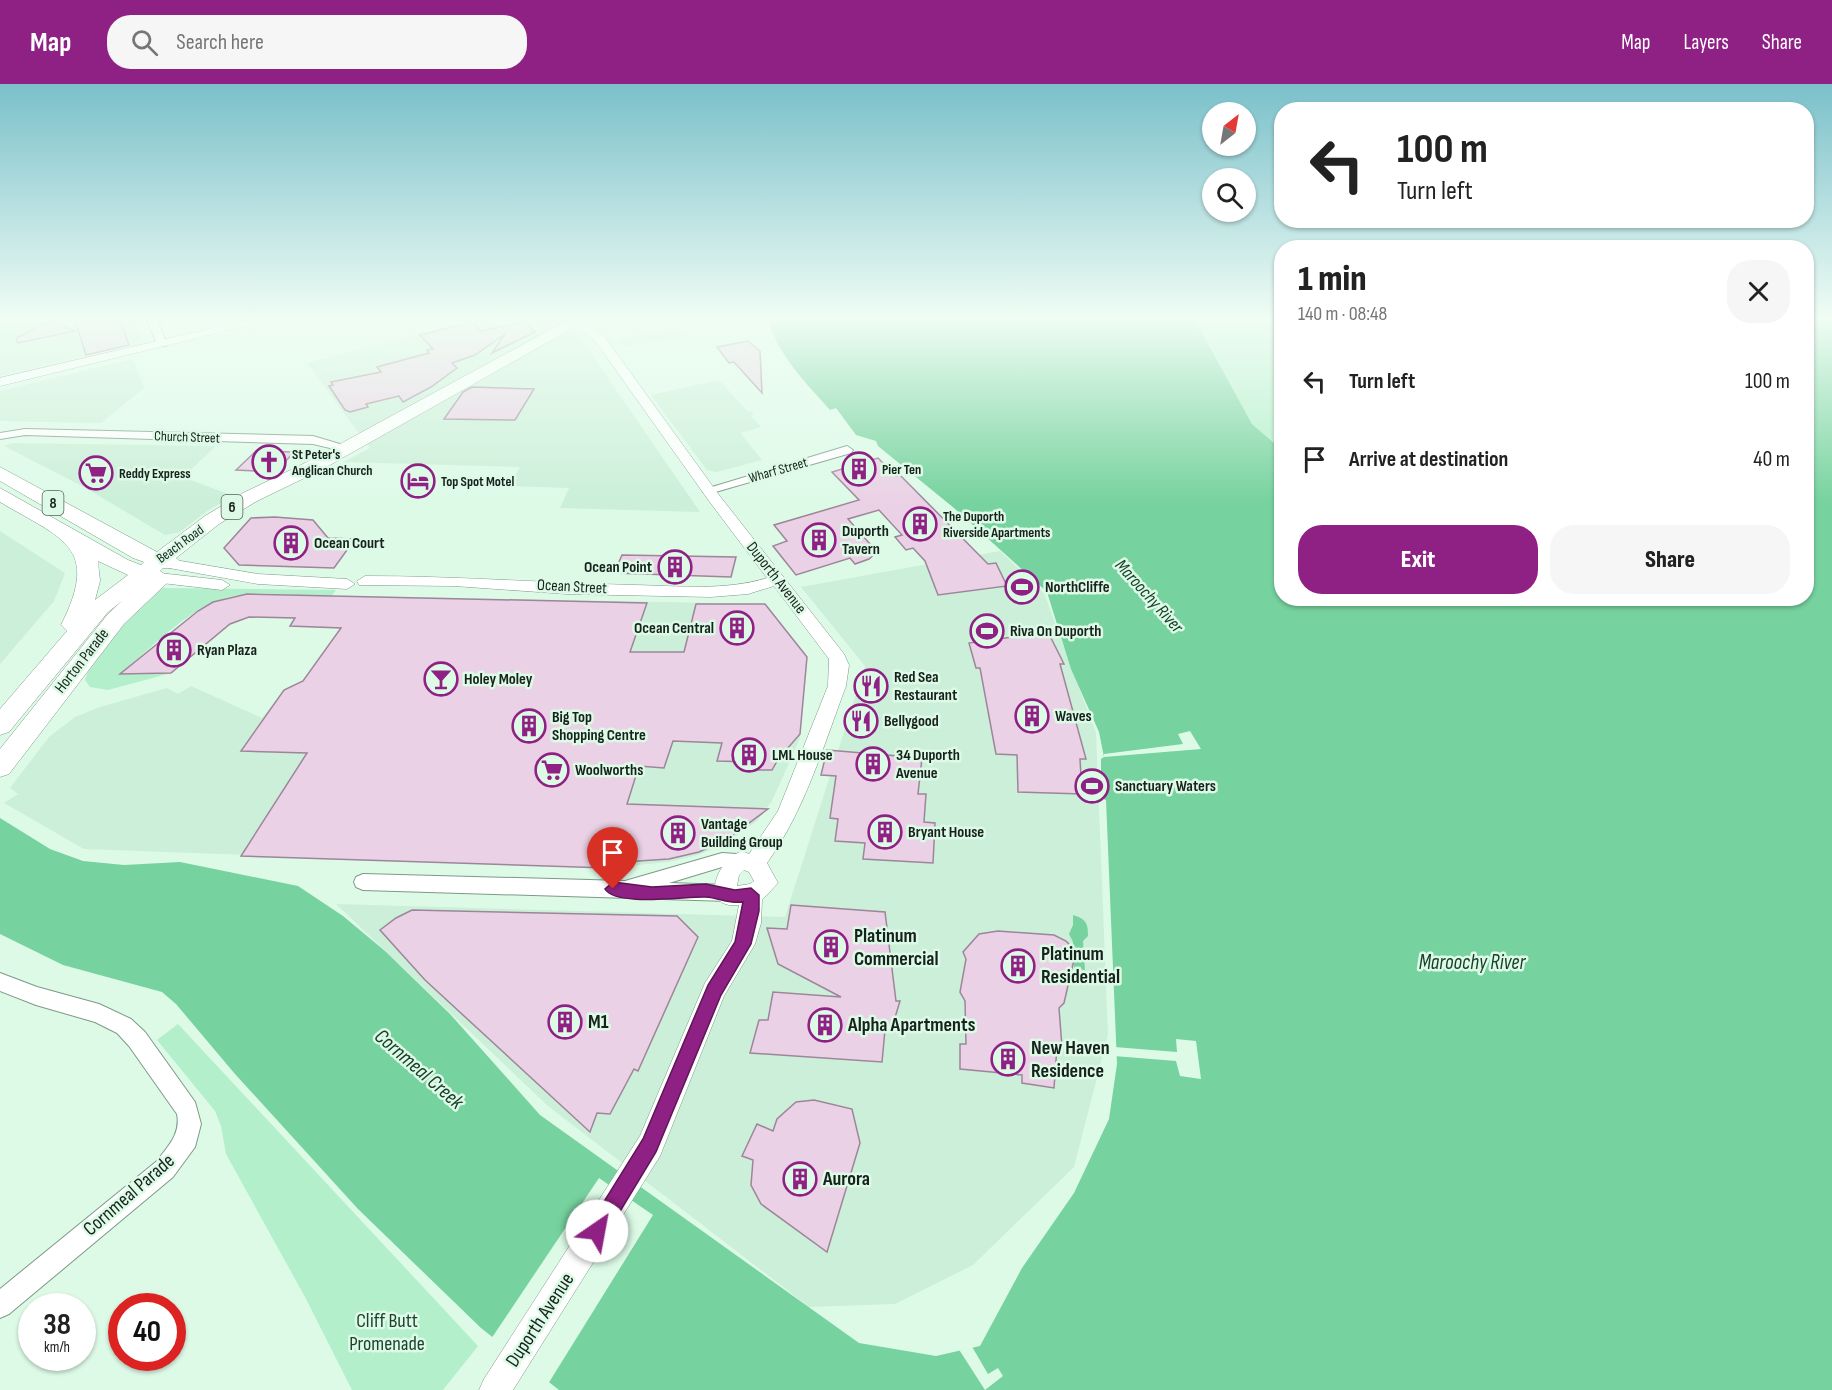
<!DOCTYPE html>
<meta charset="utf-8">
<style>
body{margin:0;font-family:"Sofia Sans Condensed",sans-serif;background:#f6f6f6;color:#222;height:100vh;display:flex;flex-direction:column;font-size:22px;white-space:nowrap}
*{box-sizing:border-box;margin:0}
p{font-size:20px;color:#767676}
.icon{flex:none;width:33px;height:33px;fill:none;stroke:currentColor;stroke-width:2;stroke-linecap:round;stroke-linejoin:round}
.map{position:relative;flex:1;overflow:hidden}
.drawer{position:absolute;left:1274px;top:156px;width:540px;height:366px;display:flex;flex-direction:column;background:#fff;border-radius:24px;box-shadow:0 2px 4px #0004}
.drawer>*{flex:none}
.top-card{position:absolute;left:1274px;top:18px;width:540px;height:126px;border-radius:24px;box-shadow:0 2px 4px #0004;background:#fff;color:#222;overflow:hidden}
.needle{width:39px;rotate:31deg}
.fabs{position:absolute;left:1202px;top:18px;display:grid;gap:12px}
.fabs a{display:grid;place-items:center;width:54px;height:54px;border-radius:50%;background:#fff;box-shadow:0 2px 4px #0004;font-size:30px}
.speed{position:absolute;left:18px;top:1209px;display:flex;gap:12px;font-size:30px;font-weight:700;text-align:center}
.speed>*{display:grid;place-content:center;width:78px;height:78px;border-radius:50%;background:#fff;box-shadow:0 2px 4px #0004;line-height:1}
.speed small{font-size:15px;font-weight:400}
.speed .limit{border:9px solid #d22;background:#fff;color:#111}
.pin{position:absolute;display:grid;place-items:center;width:51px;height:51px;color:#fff;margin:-62px -26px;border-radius:50% 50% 50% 0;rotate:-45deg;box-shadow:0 0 6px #0007}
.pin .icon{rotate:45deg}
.me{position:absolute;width:66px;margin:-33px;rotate:33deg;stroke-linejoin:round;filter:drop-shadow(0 0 4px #0008)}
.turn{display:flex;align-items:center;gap:21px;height:126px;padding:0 24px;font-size:27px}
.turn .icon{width:78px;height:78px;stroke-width:2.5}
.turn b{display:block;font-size:42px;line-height:51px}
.round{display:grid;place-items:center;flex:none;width:63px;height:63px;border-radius:24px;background:#f6f6f6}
.overview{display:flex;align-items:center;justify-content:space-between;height:102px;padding:0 24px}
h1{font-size:36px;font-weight:800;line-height:45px}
.button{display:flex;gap:12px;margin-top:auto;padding:12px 24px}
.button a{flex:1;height:69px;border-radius:24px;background:#8f2184;color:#fff;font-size:24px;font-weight:800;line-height:69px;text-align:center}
.button a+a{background:#f6f6f6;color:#222}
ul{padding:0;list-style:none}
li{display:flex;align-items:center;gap:18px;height:78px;padding:0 24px}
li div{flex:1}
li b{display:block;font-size:22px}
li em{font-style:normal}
header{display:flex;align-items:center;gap:36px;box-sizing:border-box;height:84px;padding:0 30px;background:#8f2184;color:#fff}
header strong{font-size:28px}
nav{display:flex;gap:33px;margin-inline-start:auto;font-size:21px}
.search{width:420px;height:54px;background:#f6f6f6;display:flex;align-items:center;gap:15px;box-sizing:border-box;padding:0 21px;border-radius:24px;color:#767676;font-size:22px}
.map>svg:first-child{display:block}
.built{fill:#cbefd8}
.green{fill:#b2efca}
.water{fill:#76d29e}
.pier{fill:#ddfae7}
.building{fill:#ead1e5;stroke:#9d8699;stroke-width:1.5}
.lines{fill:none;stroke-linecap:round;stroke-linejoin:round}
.minor-casing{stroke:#7e9988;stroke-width:2}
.tertiary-casing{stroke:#7e9988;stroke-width:1}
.primary-casing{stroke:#7e9988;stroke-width:1}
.minor{fill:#fff;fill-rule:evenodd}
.tertiary{fill:#fff;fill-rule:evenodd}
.primary{fill:#fff;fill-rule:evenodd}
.route{fill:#8f2184;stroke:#5d1556;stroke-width:1.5}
.labels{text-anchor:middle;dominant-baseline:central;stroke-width:5;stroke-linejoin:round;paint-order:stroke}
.far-street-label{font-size:14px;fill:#18221c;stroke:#ddfae7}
.far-poi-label{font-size:14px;font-weight:bold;fill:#18221c;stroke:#ddfae7;text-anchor:start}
.shield{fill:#ddfae7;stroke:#536359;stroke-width:1.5}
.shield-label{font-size:15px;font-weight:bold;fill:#18221c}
.poi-label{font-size:16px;font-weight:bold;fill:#18221c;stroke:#ddfae7;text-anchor:start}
.street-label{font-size:16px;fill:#18221c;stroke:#ddfae7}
.water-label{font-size:18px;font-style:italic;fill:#19402b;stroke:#ddfae7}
.near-poi-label{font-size:20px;font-weight:bold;fill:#18221c;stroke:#ddfae7;text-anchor:start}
.near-street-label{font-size:20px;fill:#18221c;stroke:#ddfae7}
.near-park-label{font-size:20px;fill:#1b422d;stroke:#ddfae7}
.near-water-label{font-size:21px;font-style:italic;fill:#19402b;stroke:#ddfae7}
</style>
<header>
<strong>Map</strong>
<div class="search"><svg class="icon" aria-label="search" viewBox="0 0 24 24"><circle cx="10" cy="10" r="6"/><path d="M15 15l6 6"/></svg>Search here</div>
<nav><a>Map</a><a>Layers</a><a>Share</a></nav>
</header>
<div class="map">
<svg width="1832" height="1306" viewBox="0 0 1832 1306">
<rect width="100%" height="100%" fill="#ddfae7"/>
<g class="built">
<path d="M0,236h135l8,22 -143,34z"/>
<path d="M476,236h92l132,192 -140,-4 9,-20 -60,-2 11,-19 -177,-5 27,-14 -63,-85z"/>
<path d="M676,245l8,8 -61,10 -5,-8z"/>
<path d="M133,275l11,29 -43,35 -101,-2v-30z"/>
<path d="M719,296l28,31 7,2 -3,3 10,11 -21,6 22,27 -46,12 -9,-2 -56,-75z"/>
<path d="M13,359l203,3 -33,31 50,19 -26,15 -27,21 -15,3 -83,-49 -78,-40z"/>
<path d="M0,447l65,42 -11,28 -54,63z"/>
<path d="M1000,467l44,42 52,140 12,302 -34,132 -101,98 -78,39 -86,3 -261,-201 -212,-202 449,13 80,-251 -64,-79z"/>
<path d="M362,512l403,8 42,54 -7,80 -28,63 -15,20 -15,11 -20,13 -24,10 -29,7 -62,6 -523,-19 -80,-46 14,-9 -8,-6 39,-51 26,-20 25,-10 67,-19 11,6 13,-8 71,32 22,-28 20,-9z"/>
</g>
<g class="green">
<path d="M0,236h50l-50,24z"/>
<path d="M1195,236h86v129l-29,-25z"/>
<path d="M162,504l174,2 -5,7c-33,-1 -73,-8 -106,1 -36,10 -75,51 -104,75h50l-63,17 -18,-3 -5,-7c10,-34 52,-68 77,-92z"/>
<path d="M178,940l300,322 -35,44h-91l-47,-93 -79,-143 -5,-28 -6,-15 -58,-71z"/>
</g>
<g class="water">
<path d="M768,236h427l57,104 29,25v149h301l53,4 1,-4h170v-278h26v1070h-1273l-78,-62 -123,-119 -123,-135 -59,-70 -14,-12 -99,-27 -63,-31v-116l50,31 33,12 41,4 56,-3 118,24 45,30 42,35 65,63 90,101 319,228 77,13 44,-10 42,-78 52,-75 35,-74 8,-55 -11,-264 -5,-2v-39l3,-2 -5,-25 -28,-63 -24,-77 -93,-84 -76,-62 -2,-5 -20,-6 -20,-27 -6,2c-23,-26 -52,-55 -62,-90z"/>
<path d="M1073,831c13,4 15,8 15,21l-5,5 2,29 -11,-1 -1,-27 -4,-8 4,-9z"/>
</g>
<g class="pier">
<path d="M1190,647l11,18 -97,8v-3l79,-10 -5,-10z"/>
<path d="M1176,955l20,2 5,38 -21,-3 -4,-15 -62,-5v-9l63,5z"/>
<path d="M599,1094l54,37 -105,169 -57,-45z"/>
<path d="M971,1261l17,29 10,-6 5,8 -18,14 -27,-42z"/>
</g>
<g class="building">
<path d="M75,236h45l9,25 -43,10z"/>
<path d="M51,237l24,10 -57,12 -2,-5z"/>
<path d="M472,238l9,9 43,-9 11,10 -43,21 13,-19 -30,21 -23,8 5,5 -26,19 -28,15 -4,-6 -33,8 2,3 -18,5 -5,-2 -16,-24 4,-1 -2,-3 50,-10 -4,-5 52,-14 -2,-3 6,-1 -13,-14z"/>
<path d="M748,257l12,10 2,42 -28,-31 -5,1 -12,-16z"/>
<path d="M472,303l62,2 -19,31 -71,-1 19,-27z"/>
<path d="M256,367l38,1 -18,20 -40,-2z"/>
<path d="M878,374l18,18 4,-1 88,89 8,-1 11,23 -69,9 -13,-34 -12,-13 -7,2 -11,-13 7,-2 -23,-25 -31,9 29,33 -8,7 -14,5 -5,-6 -54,17 -23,-29 14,-5 -13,-16 85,-25 -27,-28z"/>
<path d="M275,433l38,3 15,18 27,1 -21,29 -95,-3 -15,-17 27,-30z"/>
<path d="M622,471l114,2 -5,20 -117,-4z"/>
<path d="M247,510l400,9 -17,49h54l12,-48h69l42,53 -7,77 -13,15h-3l-12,21h-16l-5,-8 -34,-1 5,-18 -49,-2 -9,27 -25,-2 -12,38 141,5 -42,31 -27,12 -30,7 -61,4 -1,5 -366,-12 66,-103 -66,-2 43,-61 19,-9 38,-53 -51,-2 5,-8 -46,-1 -19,7 -59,49 -51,1 78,-63 15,-9z"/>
<path d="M1048,548l16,32h-4l26,95h-6l2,35 -64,-2 -1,-37 -21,-1 -16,-86h-4l-7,-25z"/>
<path d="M827,666l95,8 -4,36h8l-2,28 11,1 -2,40 -70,-4 2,-16 -30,-2 3,-22 -8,-1 6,-42 -15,-1z"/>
<path d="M791,821l94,7 11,89h4l-9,30 -6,-1 -3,32 -132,-9 9,-33h9l5,-28 68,5 -63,-33 -11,-36 20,1z"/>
<path d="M412,826l265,6 21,21 -60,134 -4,-2 -24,45 -13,-1 -7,19 -165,-152 -45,-50 16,-12z"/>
<path d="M998,847l56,4 12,6 10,10 -12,52 -5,5 3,39h-5l-3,41 -32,-5v-8l-62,-6v-25h6l-1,-43 -5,-9 6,-33 -3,-7 16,-18z"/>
<path d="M814,1016l38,9 8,34 -33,109 -66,-48 -10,-19 2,-25 -11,-4 15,-32 16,7 4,-12 19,-17z"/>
</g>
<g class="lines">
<g class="minor-casing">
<g id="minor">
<path d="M147,236h10l10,24 -1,2h-8z"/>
<path d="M25,345l288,7 40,12 -6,4 -34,-8 -288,-9 -25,4v-6z"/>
<path d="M847,362l6,4 -2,3 -139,40h-8l-2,-3z"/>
<path d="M722,769l29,2 2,5 -2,5 -29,2 -53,16 59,2 7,2 3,6 -3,6 -7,2 -365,-11 -7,-3 -2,-5 2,-5 7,-3 262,7z"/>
<path d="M0,889l37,14 62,17 32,15 14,13 50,70 6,22 -6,23 -22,30 -164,137 -9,4v-29l157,-128c11,-15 24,-27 20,-47l-48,-68 -12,-13 -22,-11 -59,-17 -36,-14z"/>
</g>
</g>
<g class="tertiary-casing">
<g id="tertiary">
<path d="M247,236h23l-270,66v-8z"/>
<path d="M573,236h10l21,16 115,159 125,159 5,11 -3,21c-23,61 -41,124 -79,177l11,20 -16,17 -1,23 -6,21 -31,52 -64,160 -147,234h-34l5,-11 156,-243 65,-153 27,-42 7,-36c-39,5 -25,-44 3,-54l7,3 29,-43 50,-125 1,-27 -55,-73 -26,8 -37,3 -144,-3 -113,-8 -95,-1 -2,-4 8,-5c90,0 180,7 270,9 44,1 89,6 132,-7l-58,-77 -113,-159 -22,-18zM744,786l5,2 5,9 -4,3 -13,2 2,-11z"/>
<path d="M175,476l83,14 89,5 8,5 -8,5 -89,-5 -89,-16 -2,-3 2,-3z"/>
<path d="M159,489l63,7 8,5 -8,5 -69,-8 -2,-4 2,-4z"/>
</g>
</g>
<g class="primary-casing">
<path id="primary" d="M568,236h19l-266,150 -64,31 -38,23 -43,34 7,6 -4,4h-16l-3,3 10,7 -3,5 -43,41 -115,150 -9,3v-28l108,-135 14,-13 -14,11 -99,120 -9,3v-26l67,-78 -6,-6c40,-79 1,-86 -61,-123v-14l128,72 13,5 3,-3 -11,-4 -133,-77v-14l157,85 48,-36 38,-23 64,-31zM98,477l30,14 -33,25 5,-19z"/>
</g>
<use href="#minor" class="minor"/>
<use href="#tertiary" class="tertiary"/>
<use href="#primary" class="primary"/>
</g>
<linearGradient id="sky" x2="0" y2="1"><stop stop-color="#7ac0ca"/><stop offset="0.56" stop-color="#f0fdf4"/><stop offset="1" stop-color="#f0fdf4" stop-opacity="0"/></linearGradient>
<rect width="1832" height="419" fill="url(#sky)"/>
<path class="route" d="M613,798l39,5 54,-3 29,6 16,-2 8,7v16l-8,33 -30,51 -65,157 -52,86 -7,3 -7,-3 -3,-7 3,-7 53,-85 65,-154 27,-43 8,-40c-13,2 -24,-4 -37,-5 -19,-1 -91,10 -101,-8z"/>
<defs>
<g id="church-ring" transform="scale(1.725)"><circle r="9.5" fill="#ddfae7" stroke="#8f2184" stroke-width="1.5"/><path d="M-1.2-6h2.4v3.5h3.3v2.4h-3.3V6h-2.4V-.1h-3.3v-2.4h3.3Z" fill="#8f2184"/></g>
<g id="building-ring" transform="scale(1.725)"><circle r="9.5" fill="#ddfae7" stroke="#8f2184" stroke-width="1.5"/><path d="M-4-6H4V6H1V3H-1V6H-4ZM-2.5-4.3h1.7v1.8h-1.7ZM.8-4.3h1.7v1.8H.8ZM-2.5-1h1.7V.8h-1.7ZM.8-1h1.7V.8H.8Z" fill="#8f2184"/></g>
<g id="supermarket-ring" transform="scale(1.725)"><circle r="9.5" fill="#ddfae7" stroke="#8f2184" stroke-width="1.5"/><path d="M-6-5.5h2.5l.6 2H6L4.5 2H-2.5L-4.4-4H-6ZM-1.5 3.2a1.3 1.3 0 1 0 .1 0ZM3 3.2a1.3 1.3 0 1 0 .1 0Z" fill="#8f2184"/></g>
<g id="hotel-ring" transform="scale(1.725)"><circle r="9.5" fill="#ddfae7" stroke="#8f2184" stroke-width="1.5"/><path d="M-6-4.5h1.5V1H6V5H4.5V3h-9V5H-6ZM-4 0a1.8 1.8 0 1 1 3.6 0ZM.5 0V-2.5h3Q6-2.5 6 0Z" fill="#8f2184"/></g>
<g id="stadium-ring" transform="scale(1.725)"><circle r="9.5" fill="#ddfae7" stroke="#8f2184" stroke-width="1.5"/><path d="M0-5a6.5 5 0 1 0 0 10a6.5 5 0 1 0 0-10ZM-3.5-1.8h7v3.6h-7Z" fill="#8f2184"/></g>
<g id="bar-ring" transform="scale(1.725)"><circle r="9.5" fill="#ddfae7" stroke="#8f2184" stroke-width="1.5"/><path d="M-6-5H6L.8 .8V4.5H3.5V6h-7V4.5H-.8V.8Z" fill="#8f2184"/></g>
<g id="restaurant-ring" transform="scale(1.725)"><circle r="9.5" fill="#ddfae7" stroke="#8f2184" stroke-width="1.5"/><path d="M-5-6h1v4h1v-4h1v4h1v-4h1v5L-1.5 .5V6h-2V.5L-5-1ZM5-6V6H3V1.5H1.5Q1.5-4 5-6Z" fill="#8f2184"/></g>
</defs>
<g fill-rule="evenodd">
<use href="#church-ring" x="269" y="378"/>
<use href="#building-ring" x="859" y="385"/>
<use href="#supermarket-ring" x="96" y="389"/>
<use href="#hotel-ring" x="418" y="397"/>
<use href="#building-ring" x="920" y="440"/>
<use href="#building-ring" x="819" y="456"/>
<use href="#building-ring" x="291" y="459"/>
<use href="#building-ring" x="675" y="483"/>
<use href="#stadium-ring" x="1022" y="503"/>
<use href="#building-ring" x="737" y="544"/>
<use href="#stadium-ring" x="987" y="547"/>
<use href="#building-ring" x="174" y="566"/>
<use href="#bar-ring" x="441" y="595"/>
<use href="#restaurant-ring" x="871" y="602"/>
<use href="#building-ring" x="1032" y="632"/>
<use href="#restaurant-ring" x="861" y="637"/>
<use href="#building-ring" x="529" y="642"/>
<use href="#building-ring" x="749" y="671"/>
<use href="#building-ring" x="873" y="680"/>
<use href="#supermarket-ring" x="552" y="686"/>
<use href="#stadium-ring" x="1092" y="702"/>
<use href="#building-ring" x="885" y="748"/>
<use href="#building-ring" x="678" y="749"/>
<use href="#building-ring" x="831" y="863"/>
<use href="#building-ring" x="1018" y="882"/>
<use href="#building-ring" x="565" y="938"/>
<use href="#building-ring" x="825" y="941"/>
<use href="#building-ring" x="1008" y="975"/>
<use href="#building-ring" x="800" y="1095"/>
</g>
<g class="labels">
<g class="far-street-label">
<text transform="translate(187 353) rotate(2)">Church Street</text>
<text transform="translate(778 386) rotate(-16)">Wharf Street</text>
<text transform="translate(180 460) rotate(-36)">Beach Road</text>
</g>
<g class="far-poi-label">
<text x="292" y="370">St Peter's<tspan x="292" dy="16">Anglican Church</tspan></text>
<text x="882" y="385">Pier Ten</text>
<text x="119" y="389">Reddy Express</text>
<text x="441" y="397">Top Spot Motel</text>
<text x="943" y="432">The Duporth<tspan x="943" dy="16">Riverside Apartments</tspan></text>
</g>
<g class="shield">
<rect x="42.5" y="407" width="21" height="24" rx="4.5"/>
<rect x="221.5" y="411" width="21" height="24" rx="4.5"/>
</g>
<g class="shield-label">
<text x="53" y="419">8</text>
<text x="232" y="423">6</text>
</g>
<g class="poi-label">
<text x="842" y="447">Duporth<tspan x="842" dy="18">Tavern</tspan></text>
<text x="314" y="459">Ocean Court</text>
<text x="652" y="483" text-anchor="end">Ocean Point</text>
<text x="1045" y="503">NorthCliffe</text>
<text x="714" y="544" text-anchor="end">Ocean Central</text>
<text x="1010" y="547">Riva On Duporth</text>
<text x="197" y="566">Ryan Plaza</text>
<text x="894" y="593">Red Sea<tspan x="894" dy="18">Restaurant</tspan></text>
<text x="464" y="595">Holey Moley</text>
<text x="1055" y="632">Waves</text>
<text x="552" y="633">Big Top<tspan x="552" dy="18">Shopping Centre</tspan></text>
<text x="884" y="637">Bellygood</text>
<text x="772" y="671">LML House</text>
<text x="896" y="671">34 Duporth<tspan x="896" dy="18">Avenue</tspan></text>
<text x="575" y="686">Woolworths</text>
<text x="1115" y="702">Sanctuary Waters</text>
<text x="701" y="740">Vantage<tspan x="701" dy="18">Building Group</tspan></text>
<text x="908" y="748">Bryant House</text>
</g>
<g class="street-label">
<text transform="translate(776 494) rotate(52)">Duporth Avenue</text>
<text transform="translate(572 503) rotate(3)">Ocean Street</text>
<text transform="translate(82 577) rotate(-52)">Horton Parade</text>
</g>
<g class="water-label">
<text transform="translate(1149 512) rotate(48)">Maroochy River</text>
</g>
<g class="near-poi-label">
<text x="854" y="852">Platinum<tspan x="854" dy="23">Commercial</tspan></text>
<text x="1041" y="870">Platinum<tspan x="1041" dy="23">Residential</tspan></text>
<text x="588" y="938">M1</text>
<text x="848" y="941">Alpha Apartments</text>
<text x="1031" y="964">New Haven<tspan x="1031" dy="23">Residence</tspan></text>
<text x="823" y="1095">Aurora</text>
</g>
<g class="near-street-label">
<text transform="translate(129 1111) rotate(-41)">Cornmeal Parade</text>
<text transform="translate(540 1236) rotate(-57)">Duporth Avenue</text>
</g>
<g class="near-park-label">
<text x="387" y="1237">Cliff Butt<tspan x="387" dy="23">Promenade</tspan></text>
</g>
<g class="near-water-label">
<text x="1472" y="878">Maroochy River</text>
<text transform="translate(419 985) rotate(41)">Cornmeal Creek</text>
</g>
</g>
</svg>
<div class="fabs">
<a><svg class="needle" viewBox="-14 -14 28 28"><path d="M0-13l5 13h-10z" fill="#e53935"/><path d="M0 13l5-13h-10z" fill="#767676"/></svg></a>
<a><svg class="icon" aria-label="search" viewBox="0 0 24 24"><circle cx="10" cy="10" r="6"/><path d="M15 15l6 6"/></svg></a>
</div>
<div class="speed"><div>38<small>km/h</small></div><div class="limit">40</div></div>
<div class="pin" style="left:613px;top:805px;background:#d93025"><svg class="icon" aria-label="arrive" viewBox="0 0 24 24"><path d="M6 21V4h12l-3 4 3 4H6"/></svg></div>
<svg class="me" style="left:597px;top:1147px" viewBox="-20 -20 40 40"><circle r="19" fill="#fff"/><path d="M0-13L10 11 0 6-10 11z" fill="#8f2184"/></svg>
<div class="top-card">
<div class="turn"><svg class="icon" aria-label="left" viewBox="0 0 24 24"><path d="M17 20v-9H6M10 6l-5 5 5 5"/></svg><div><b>100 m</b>Turn left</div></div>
</div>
<section class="drawer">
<div class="overview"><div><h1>1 min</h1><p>140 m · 08:48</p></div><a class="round"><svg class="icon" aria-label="close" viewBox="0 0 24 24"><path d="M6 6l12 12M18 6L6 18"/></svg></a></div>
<ul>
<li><svg class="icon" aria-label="left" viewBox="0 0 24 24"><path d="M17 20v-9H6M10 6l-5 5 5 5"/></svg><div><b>Turn left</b></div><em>100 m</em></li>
<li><svg class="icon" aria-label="arrive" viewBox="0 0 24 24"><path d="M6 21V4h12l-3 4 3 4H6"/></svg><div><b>Arrive at destination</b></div><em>40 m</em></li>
</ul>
<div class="button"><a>Exit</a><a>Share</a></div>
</section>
</div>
